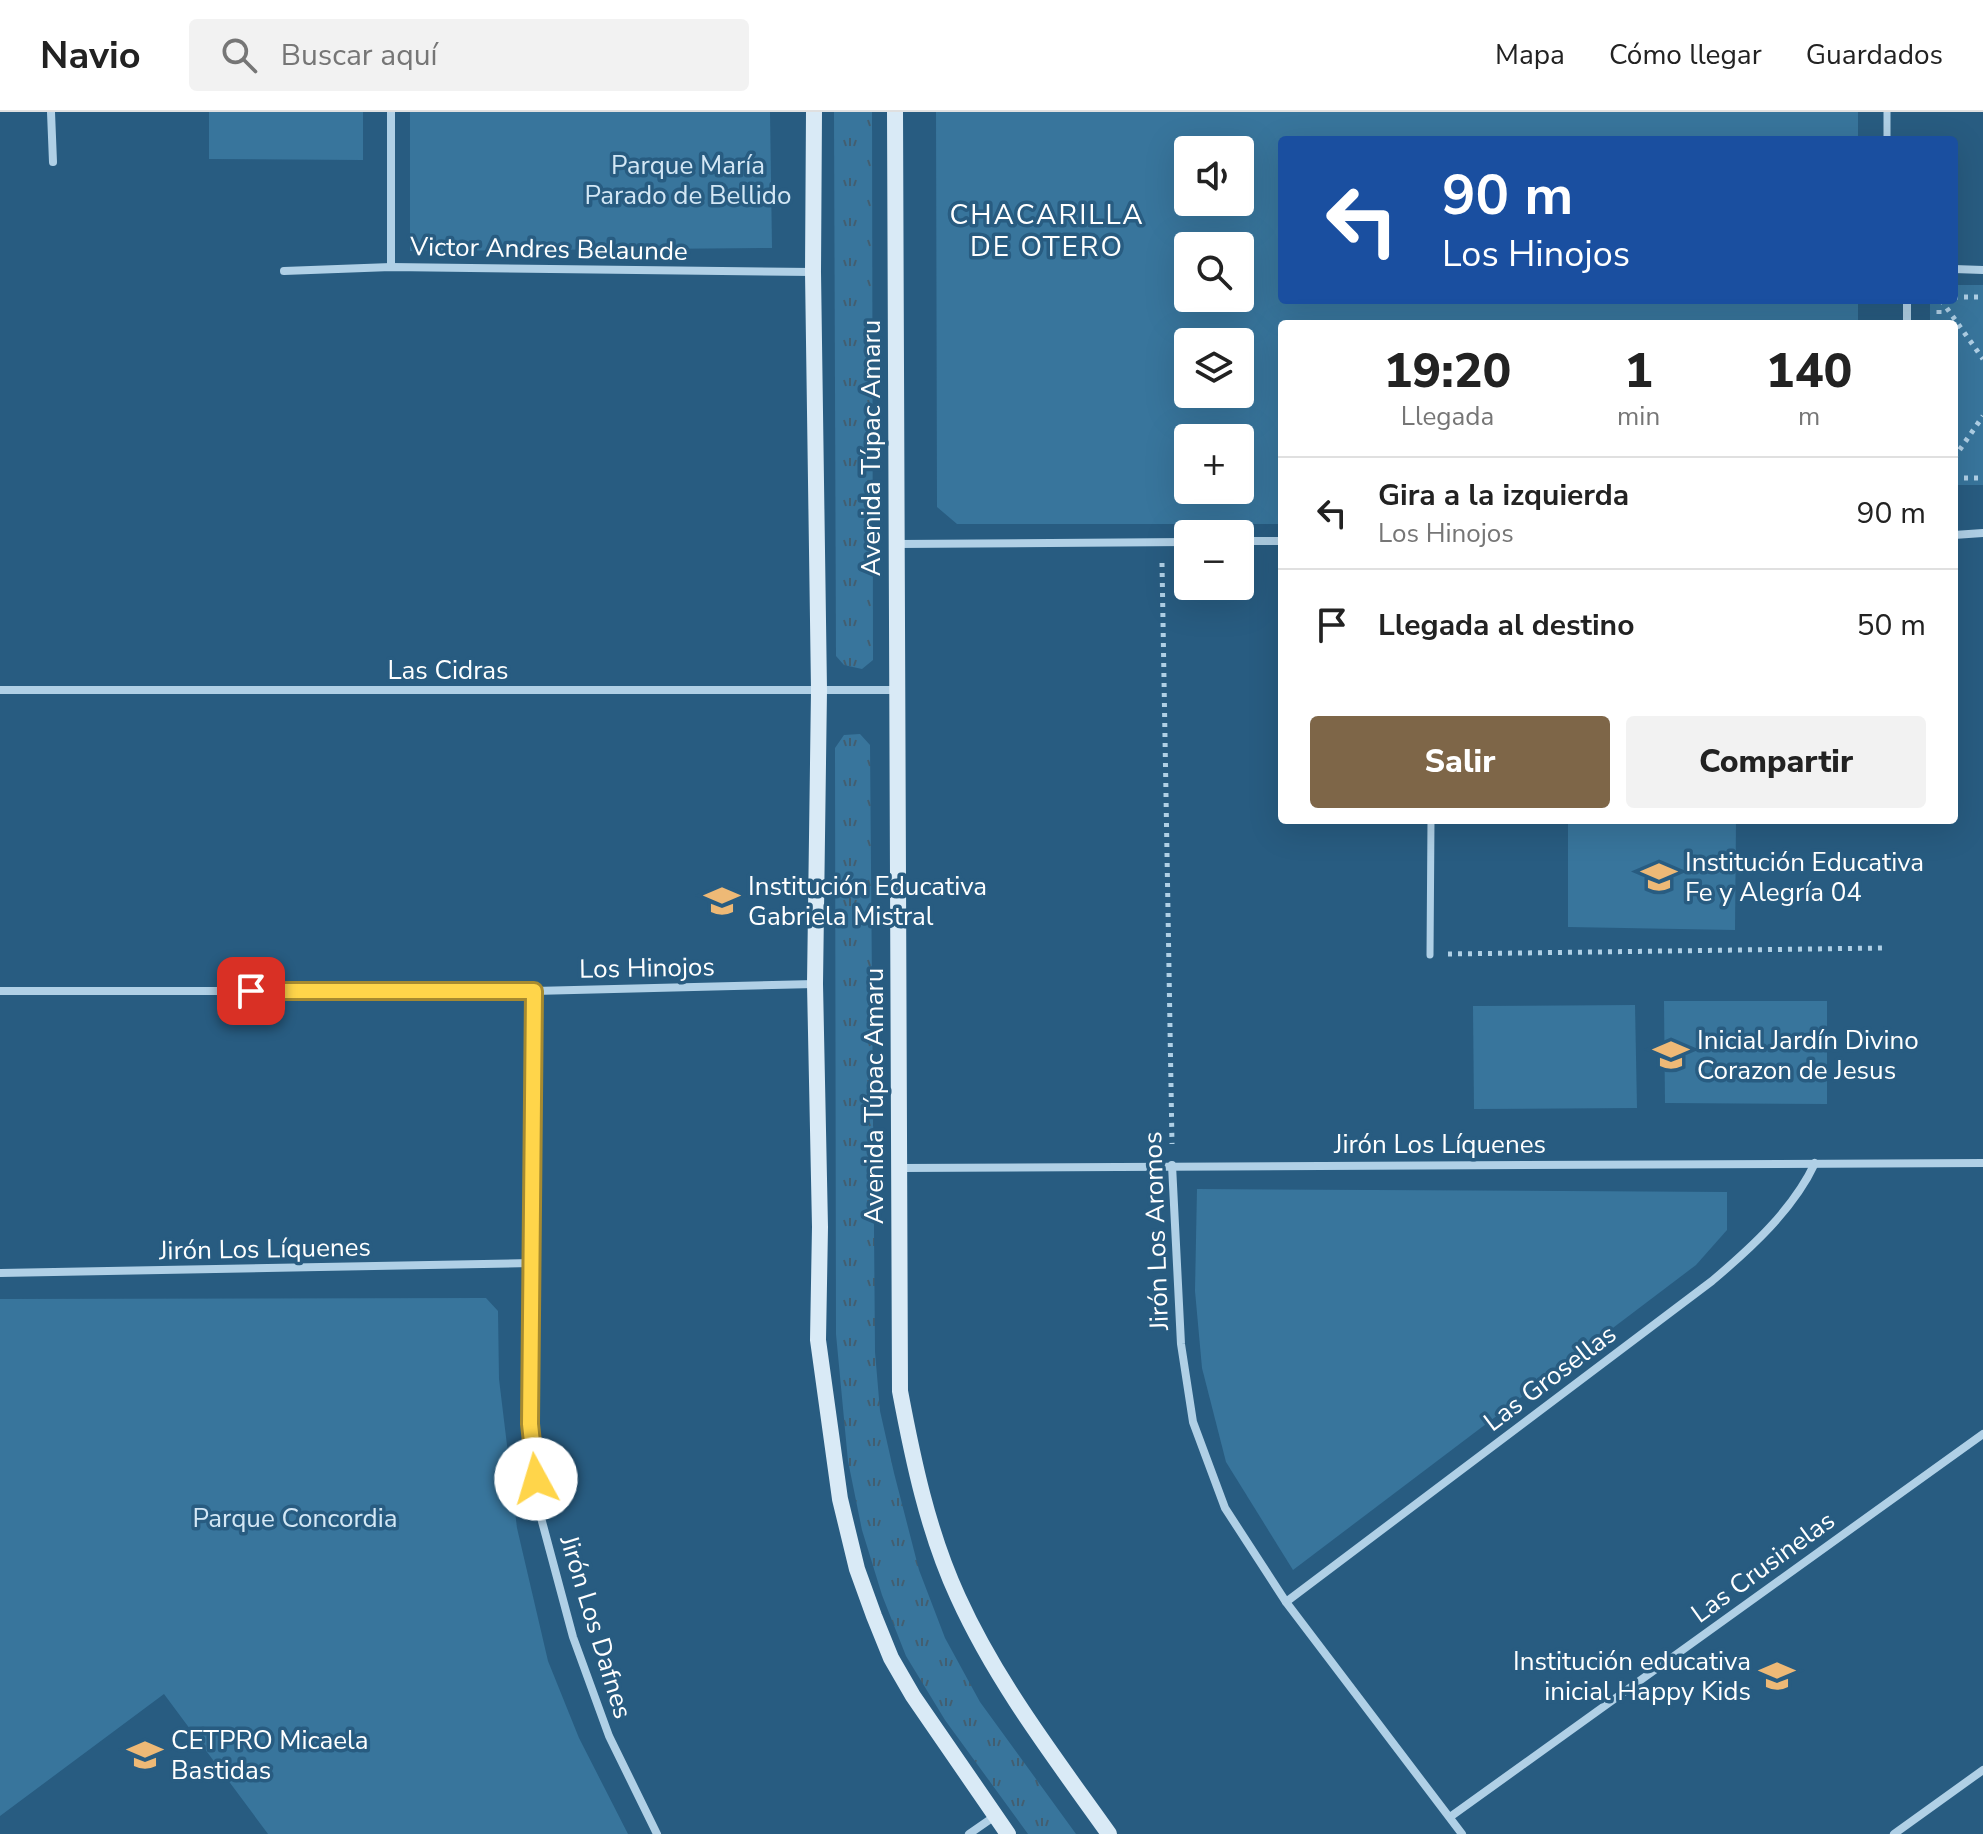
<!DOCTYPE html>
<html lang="es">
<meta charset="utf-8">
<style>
body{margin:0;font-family:"Nunito Sans",sans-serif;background:#f2f2f2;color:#222;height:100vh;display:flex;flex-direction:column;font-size:30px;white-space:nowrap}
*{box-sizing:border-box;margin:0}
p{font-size:26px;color:#767676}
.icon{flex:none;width:44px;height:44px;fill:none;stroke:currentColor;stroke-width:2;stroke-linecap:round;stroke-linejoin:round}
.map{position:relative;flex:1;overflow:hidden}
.sheet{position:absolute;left:1278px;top:208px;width:680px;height:504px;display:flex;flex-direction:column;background:#fff;border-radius:8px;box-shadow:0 8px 32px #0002}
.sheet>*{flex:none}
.guide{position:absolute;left:1278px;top:24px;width:680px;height:168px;border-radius:8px;box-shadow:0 8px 32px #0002;background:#1a4fa0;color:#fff;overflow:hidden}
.fabs{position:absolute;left:1174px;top:24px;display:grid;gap:16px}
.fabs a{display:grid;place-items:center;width:80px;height:80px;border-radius:8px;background:#fff;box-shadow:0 8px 32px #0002;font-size:40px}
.pin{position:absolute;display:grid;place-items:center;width:68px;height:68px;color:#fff;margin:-34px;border-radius:16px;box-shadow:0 4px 12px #0006}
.me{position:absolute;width:88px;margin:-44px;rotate:354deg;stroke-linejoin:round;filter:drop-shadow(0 0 6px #0008)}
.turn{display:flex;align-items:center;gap:28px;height:168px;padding:0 32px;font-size:36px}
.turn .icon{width:104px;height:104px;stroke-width:2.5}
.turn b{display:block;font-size:56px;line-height:68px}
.eta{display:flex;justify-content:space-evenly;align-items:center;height:136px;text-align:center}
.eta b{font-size:48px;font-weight:800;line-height:56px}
.primary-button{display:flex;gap:16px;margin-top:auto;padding:16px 32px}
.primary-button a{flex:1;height:92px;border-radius:8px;background:#7e6648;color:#fff;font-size:32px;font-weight:800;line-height:92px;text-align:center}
.primary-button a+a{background:#f2f2f2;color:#222}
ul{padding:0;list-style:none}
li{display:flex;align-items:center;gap:24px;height:112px;padding:0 32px;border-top:2px solid #e0e0e0}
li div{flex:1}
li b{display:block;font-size:30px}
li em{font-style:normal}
header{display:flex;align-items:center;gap:48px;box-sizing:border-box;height:112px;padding:0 40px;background:#fff;border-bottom:2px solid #e0e0e0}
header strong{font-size:38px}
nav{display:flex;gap:44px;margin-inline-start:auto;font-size:28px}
.search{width:560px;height:72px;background:#f2f2f2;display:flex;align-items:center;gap:20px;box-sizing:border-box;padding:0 28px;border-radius:8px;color:#767676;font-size:30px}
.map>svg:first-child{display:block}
.grass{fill:url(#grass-tufts)}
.green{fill:#38759c;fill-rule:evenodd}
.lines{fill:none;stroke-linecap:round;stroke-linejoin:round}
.path{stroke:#b0d0e6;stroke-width:5;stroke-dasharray:4 6;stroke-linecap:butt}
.pedestrian{stroke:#b0d0e6;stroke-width:7}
.minor{stroke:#b0d0e6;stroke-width:8}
.secondary{stroke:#d9eaf6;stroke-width:16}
.route-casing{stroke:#a68a30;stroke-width:20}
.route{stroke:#ffd54a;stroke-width:14}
.labels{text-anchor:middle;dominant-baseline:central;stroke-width:7;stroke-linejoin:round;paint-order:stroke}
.park-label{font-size:26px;fill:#d3e7f5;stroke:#285c81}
.street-label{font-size:26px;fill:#fff;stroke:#285c81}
.poi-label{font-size:26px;fill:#fff;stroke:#285c81;text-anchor:start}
.neighbourhood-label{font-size:28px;letter-spacing:2px;fill:#fff;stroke:#285c81}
</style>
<header>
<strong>Navio</strong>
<div class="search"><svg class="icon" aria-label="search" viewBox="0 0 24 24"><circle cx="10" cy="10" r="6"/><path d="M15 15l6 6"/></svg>Buscar aquí</div>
<nav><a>Mapa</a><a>Cómo llegar</a><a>Guardados</a></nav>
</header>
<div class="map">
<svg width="1983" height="1722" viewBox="0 0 1983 1722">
<defs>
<pattern id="grass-tufts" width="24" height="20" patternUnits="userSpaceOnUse" patternTransform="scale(2)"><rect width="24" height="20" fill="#38759c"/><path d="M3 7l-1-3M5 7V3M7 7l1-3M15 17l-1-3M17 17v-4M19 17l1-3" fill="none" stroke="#435e70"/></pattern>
</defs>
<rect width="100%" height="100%" fill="#285c81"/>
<g class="grass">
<path d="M834,0h38l1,548 -11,9 -18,-4 -8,-9z"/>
<path d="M860,622l10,11 5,607 5,59 14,62 25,97 26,68 35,64 96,132h-48l-83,-114 -39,-64 -24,-61 -20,-65 -14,-69 -12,-127 -1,-586 9,-13z"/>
</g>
<g class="green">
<path d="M209,0h154v48l-154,-1z"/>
<path d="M410,0h360l2,136 -362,3z"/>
<path d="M936,0h922v28h-576v160h576v24h-576v200h-325l-20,-17zM1188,38h52v52h-52zM1188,134h52v52h-52zM1188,230h52v52h-52zM1188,326h52v52h-52z"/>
<path d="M1954,173h29v200h-29v-161h-24v-24h24z"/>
<path d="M1568,708h168l-1,110 -167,-3z"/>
<path d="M1664,889h163v103l-162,-1z"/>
<path d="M1635,893l2,103 -163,1 -1,-103z"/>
<path d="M1197,1077l530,3v38l-31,35 -403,305 -67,-108 -24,-94 -7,-77z"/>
<path d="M486,1186l12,13 1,68 18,149 31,133 31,77 49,96h-360l-104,-140 -164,122v-517z"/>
</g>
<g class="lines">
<g class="path">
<path d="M1954,185h29"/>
<path d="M1939,188v24"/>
<path d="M1941,188l42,59"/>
<path d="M1954,346l29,-42"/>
<path d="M1954,366h29"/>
<path d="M1162,451l10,581"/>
<path d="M1448,842l435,-6"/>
</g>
<g class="pedestrian">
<path d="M1887,28v-28"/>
<path d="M1430,843l1,-135"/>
</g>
<g class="minor">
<path d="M51,0l2,50"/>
<path d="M391,155v-155"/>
<path d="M1954,157l29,1"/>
<path d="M284,159l107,-4 422,5"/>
<path d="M1907,188v24"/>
<path d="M1954,423l29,-2"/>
<path d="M1240,429h42"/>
<path d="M897,432l291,-2"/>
<path d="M0,578h896"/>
<path d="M0,879h534l281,-7"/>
<path d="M534,879l-4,433 10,90 33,123 36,99 48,98"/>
<path d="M1172,1053l9,179 12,78 32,86 61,94 176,232"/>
<path d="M900,1056l1083,-5"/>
<path d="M0,1161l531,-10"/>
<path d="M1286,1490l426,-321c39,-33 81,-71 103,-118"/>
<path d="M1450,1705l533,-383"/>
<path d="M969,1722l26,-18"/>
<path d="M1894,1722l89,-64"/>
</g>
<g class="secondary">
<path d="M814,0l-1,160 6,418 -4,294 5,243 -2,113 22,159 17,70 17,47 17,42 22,38 95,138"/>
<path d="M895,0l5,1279c13,69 28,141 58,206 39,86 97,161 151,237"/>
</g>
</g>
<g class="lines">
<g class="route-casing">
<path id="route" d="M251,879h283l-4,433 6,55"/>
</g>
<use href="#route" class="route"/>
</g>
<defs>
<g id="school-bare" transform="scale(2.76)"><path d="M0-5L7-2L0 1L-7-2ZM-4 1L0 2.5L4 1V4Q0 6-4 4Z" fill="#eeb976" stroke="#285c81" stroke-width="2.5" paint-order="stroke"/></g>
<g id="university-bare" transform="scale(2.76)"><path d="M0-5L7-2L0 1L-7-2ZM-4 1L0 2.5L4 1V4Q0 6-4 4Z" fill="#eeb976" stroke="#285c81" stroke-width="2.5" paint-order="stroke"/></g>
</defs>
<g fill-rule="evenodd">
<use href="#school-bare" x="1659" y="765"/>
<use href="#school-bare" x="722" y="789"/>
<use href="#school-bare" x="1671" y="943"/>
<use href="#school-bare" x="1777" y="1564"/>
<use href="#university-bare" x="145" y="1643"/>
</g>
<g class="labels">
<g class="park-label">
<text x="688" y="53">Parque María<tspan x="688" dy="30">Parado de Bellido</tspan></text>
<text x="295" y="1406">Parque Concordia</text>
</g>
<g class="street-label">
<text transform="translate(549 137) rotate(1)">Victor Andres Belaunde</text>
<text transform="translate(871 336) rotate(-90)">Avenida Túpac Amaru</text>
<text x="448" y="558">Las Cidras</text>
<text transform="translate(647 856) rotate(-1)">Los Hinojos</text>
<text transform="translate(874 984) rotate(-90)">Avenida Túpac Amaru</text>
<text x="1440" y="1032">Jirón Los Líquenes</text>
<text transform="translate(1156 1119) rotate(-92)">Jirón Los Aromos</text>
<text transform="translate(265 1137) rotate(-1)">Jirón Los Líquenes</text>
<text transform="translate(1550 1266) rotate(-37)">Las Grosellas</text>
<text transform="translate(1763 1455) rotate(-36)">Las Crusinelas</text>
<text transform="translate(596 1515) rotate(73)">Jirón Los Dafnes</text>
</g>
<g class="poi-label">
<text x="1685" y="750">Institución Educativa<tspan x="1685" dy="30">Fe y Alegría 04</tspan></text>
<text x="748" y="774">Institución Educativa<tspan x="748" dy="30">Gabriela Mistral</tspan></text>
<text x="1697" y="928">Inicial Jardín Divino<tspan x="1697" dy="30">Corazon de Jesus</tspan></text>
<text x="1751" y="1549" text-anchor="end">Institución educativa<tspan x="1751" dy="30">inicial Happy Kids</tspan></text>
<text x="171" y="1628">CETPRO Micaela<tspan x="171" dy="30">Bastidas</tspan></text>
</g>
<g class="neighbourhood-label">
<text x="1047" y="103">CHACARILLA<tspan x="1047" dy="32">DE OTERO</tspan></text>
</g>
</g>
</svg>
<div class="fabs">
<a><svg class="icon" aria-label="sound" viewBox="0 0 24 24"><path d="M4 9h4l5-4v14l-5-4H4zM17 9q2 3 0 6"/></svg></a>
<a><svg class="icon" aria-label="search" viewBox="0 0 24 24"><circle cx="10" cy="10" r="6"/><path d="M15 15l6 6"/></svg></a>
<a><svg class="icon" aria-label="layers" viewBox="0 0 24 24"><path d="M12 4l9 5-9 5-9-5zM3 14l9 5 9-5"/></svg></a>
<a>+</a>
<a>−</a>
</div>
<div class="pin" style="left:251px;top:879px;background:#d93025"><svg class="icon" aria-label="arrive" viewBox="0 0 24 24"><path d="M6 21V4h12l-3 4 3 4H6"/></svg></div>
<svg class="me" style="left:536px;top:1367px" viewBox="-20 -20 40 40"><circle r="19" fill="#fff"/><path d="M0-13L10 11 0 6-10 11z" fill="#ffd54a"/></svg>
<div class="guide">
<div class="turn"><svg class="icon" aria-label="left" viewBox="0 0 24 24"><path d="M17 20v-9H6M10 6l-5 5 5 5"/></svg><div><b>90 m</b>Los Hinojos</div></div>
</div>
<section class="sheet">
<div class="eta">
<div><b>19:20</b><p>Llegada</p></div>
<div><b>1</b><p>min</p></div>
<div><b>140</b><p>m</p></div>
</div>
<ul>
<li><svg class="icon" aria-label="left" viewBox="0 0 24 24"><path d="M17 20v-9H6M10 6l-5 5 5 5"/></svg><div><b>Gira a la izquierda</b><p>Los Hinojos</p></div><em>90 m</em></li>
<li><svg class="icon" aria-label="arrive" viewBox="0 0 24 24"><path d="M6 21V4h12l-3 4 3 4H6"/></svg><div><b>Llegada al destino</b></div><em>50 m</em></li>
</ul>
<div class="primary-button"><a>Salir</a><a>Compartir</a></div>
</section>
</div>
